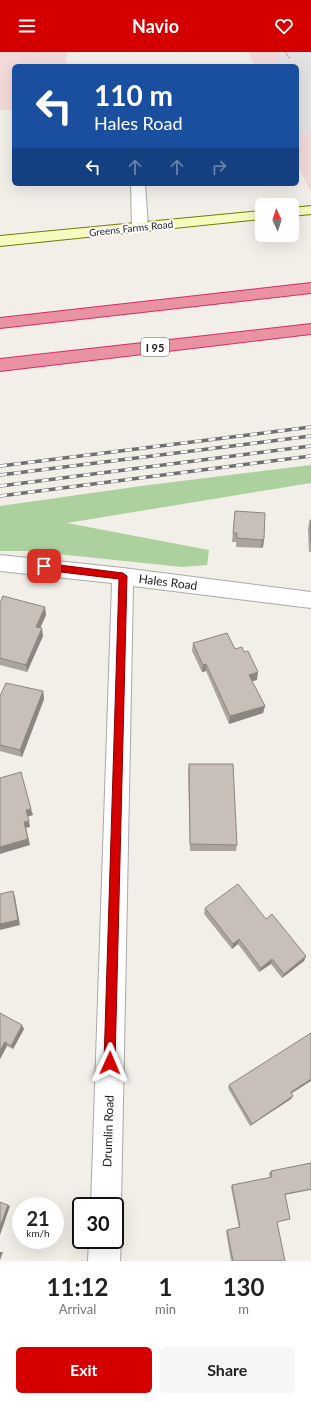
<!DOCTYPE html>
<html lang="en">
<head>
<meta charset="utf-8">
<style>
  :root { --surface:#fff; --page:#f6f6f6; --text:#222; --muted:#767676; --accent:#d40000 }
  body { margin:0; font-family:Lato,sans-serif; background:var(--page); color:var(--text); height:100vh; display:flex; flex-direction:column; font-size:15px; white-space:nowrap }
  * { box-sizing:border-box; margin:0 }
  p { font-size:13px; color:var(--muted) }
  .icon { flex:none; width:22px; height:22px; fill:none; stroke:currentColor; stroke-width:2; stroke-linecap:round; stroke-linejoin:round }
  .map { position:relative; height:1209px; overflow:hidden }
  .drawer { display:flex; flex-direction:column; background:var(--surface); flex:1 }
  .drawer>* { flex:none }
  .top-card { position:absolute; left:12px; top:12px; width:287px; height:122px; border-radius:6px; box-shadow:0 4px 16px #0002; background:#1a4fa0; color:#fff; overflow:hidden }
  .needle { width:26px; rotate:356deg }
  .buttons { position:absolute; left:255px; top:146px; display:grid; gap:8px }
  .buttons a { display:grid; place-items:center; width:44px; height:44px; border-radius:6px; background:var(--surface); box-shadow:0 4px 16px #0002; font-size:20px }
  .speed { position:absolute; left:12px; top:1145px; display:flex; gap:8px; font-size:20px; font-weight:700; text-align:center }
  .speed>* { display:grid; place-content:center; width:52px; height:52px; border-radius:50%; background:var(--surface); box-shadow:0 4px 16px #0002; line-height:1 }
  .speed small { font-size:10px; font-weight:400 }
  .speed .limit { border:2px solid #111; border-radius:6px; background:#fff; color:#111 }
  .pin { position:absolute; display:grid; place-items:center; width:34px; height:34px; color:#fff; margin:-17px; border-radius:8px; box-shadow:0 2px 6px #0006 }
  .me { position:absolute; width:44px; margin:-22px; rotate:1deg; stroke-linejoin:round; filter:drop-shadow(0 0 3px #0008) }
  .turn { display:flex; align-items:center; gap:14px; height:84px; padding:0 16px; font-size:18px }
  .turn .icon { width:52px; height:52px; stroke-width:2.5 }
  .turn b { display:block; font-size:28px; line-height:34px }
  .lanes { display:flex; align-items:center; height:38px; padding:0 16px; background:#0003; justify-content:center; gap:20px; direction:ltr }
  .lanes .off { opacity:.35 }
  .eta { display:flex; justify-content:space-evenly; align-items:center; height:68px; text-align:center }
  .eta b { font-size:24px; font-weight:700; line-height:28px }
  .cta { display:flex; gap:8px; margin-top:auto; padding:8px 16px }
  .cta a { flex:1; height:46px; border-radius:6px; background:var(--accent); color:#fff; font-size:16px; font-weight:700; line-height:46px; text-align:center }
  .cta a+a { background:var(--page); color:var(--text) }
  header { display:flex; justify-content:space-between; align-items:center; height:52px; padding:0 16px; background:var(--accent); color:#fff; font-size:18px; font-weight:700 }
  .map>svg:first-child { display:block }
</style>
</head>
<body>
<header><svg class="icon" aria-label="menu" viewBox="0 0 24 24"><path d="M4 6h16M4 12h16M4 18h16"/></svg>Navio<svg class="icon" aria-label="heart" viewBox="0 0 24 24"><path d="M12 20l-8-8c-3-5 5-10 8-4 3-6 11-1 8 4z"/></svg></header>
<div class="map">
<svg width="311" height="1209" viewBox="0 0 311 1209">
  <rect width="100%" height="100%" fill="#f2efe9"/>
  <g fill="#f2dad9">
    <path d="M0,0H68L65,7L70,14H14V58H0Z"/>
    <path d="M248,0H311V141L297,111V14H255Z"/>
  </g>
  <path fill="#add19e" d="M311,413V431L67,471L209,498L207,513L182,515L28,499H0V454L141,434Z"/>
  <path fill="#e2e2e2" d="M277,0H311V83L297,77V14H277Z"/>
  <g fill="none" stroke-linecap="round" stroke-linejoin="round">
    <g stroke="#a9a9a9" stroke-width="2">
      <g id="minor">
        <path d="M131,132H145L148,175L145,178L140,180L135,178L132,175Z"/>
        <path d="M0,503L123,516L311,540V556L133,534L121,1154L117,1165L115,1166V1154H91L112,531L0,519Z"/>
        <path d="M115,1176L121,1188L120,1209H88L89,1188H115Z"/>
      </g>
    </g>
    <g stroke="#707d05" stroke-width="2">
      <g id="secondary">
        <path d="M311,154V162L292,164V156Z"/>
        <path d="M262,159V167L0,194V184Z"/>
      </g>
    </g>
    <g stroke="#dc2a67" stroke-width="2">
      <g id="motorway">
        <path d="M311,231V241L0,276V266Z"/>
        <path d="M311,272V282L0,319V307Z"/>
      </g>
    </g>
    <path stroke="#fa8072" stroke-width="1.5" stroke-dasharray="1.5 1.5" stroke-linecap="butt" d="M285,0L290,7"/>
    <use href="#minor" fill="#fff" fill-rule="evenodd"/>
    <use href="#secondary" fill="#f7fabf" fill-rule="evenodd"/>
    <use href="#motorway" fill="#e892a2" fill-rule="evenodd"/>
    <g stroke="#707070" stroke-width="3.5">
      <g id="rail">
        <path d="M0,414L311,375"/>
        <path d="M0,423L311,384"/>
        <path d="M0,434L311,394"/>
        <path d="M0,444L311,404"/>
      </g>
    </g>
    <use href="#rail" stroke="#fff" stroke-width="2.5" stroke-dasharray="7" stroke-linecap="butt"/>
  </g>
  <g fill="#aba49e">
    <path d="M235,459L264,487L263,495L261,496L236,495V490H232Z"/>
    <path d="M310,468H311V500H309L308,476Z"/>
    <path d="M0,551L46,563L40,576L43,584L27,620L0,613Z"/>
    <path d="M193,591L235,597L257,628L252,629L265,654L263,661L229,672L206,619L202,620L192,599Z"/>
    <path d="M43,639L44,647L22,705L0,699V644Z"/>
    <path d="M189,712L237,793L236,799H190L188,719Z"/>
    <path d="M205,856L266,867L306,904L304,909L282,926L271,912L259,920L238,892L232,897L204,862Z"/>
    <path d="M0,961L24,977L13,997L7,994L0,1007Z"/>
    <path d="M229,1033L292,1042L291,1047L250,1074L228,1036Z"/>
    <path d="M311,1111V1138L285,1143L290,1167L277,1170L285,1209H231L226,1179L227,1178L239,1176L231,1135L232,1133L270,1126L269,1121L271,1119Z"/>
  </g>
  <g fill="#8b8681">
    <path d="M264,487L263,495L261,496L262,488Z"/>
    <path d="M45,555L46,563L37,583L36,575Z"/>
    <path d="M42,576L43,584L27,620L26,613Z"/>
    <path d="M206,612V619L202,620L203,613Z"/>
    <path d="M258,620L257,628L248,630L249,623Z"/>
    <path d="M43,639L44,647L22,705L20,698Z"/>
    <path d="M265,654L263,661L229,672L230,664Z"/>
    <path d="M31,757L33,763L27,765L26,758Z"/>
    <path d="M29,769L30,775L26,776L30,793L0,802V795L24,770Z"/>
    <path d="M13,839L15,845L20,873L0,878V872Z"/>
    <path d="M239,887L238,892L232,897L233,892Z"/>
    <path d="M306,904L304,909L282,926L284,922Z"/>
    <path d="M272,907L271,912L259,920L261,916Z"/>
    <path d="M22,973L24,977L13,997L11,994Z"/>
    <path d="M5,990L7,994L0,1007V999Z"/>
    <path d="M311,1027V1029L289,1043L291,1040Z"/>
    <path d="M293,1044L291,1047L250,1074L252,1072Z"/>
    <path d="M8,1153L10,1154L0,1183V1175Z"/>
    <path d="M0,1200H3L0,1208Z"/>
  </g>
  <g fill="#c7bfb8" stroke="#8b8681">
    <path d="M235,459L265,461L264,487L262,488L237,486V481H233Z"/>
    <path d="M310,468H311V491Z"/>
    <path d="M3,544L45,555L36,575L42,576L26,613L0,606V551Z"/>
    <path d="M227,581L235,597L242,595L244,600L248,599L258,620L249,623L265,654L230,664L206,612L203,613L193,591Z"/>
    <path d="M6,631L43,639L20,698L0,693V644Z"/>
    <path d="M189,712H233L237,793L190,792Z"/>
    <path d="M21,720L31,757L26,758L29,769L24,770L28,787L0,795V726Z"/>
    <path d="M238,832L266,867L272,862L306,904L284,922L272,907L261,916L239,887L233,892L205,856Z"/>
    <path d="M13,839L18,868L0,872V842Z"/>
    <path d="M0,961L22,973L11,994L5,990L0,999Z"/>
    <path d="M311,981V1027L291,1040L293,1044L252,1072L229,1033Z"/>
    <path d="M311,1111V1137L285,1142L290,1167L277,1170L285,1209H233L227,1178L240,1175L232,1133L272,1125L271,1119Z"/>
    <path d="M0,1150L8,1153L0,1175Z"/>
  </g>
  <path fill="#d40000" stroke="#8a0000" d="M44,511L123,521L127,524L115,1011L114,1015L110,1017L105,1015L104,1011L119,527L44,518L40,514Z"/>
  <g text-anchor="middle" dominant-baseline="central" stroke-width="4" stroke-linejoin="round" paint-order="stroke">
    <g font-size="10" fill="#222" stroke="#fff">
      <text transform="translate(131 176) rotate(-6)">Greens Farms Road</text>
    </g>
    <rect fill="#fff" stroke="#646464" stroke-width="1" x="141" y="286" width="28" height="18" rx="3"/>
    <g font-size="11" font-weight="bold" fill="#222">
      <text x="155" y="295">I 95</text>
    </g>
    <g font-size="12" fill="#222" stroke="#fff">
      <text transform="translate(168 530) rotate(7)">Hales Road</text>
      <text transform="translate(108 1079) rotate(-88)">Drumlin Road</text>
    </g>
  </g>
</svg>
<div class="buttons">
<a><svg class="needle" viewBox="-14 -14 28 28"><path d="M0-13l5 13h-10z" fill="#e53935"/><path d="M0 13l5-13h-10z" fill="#767676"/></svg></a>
</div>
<div class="speed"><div>21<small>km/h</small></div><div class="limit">30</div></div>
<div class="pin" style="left:44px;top:514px;background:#d93025"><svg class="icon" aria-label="arrive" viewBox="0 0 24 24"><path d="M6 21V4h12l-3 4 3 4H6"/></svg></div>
<svg class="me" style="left:110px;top:1011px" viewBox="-20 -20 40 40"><path d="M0-17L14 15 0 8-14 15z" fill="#d40000" stroke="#fff" stroke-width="4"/></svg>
<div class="top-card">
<div class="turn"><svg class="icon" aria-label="left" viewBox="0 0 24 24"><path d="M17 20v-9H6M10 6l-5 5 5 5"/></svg><div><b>110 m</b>Hales Road</div></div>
<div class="lanes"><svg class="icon" aria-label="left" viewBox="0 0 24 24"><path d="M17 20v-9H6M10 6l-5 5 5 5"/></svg><svg class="icon off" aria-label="ahead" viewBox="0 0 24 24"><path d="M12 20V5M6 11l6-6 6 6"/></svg><svg class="icon off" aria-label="ahead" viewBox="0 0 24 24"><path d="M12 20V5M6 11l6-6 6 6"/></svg><svg class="icon off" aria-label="right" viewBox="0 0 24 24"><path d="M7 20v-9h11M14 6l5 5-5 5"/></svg></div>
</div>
</div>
<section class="drawer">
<div class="eta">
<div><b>11:12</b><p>Arrival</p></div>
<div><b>1</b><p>min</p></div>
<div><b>130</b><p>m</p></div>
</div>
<div class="cta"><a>Exit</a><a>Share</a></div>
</section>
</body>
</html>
